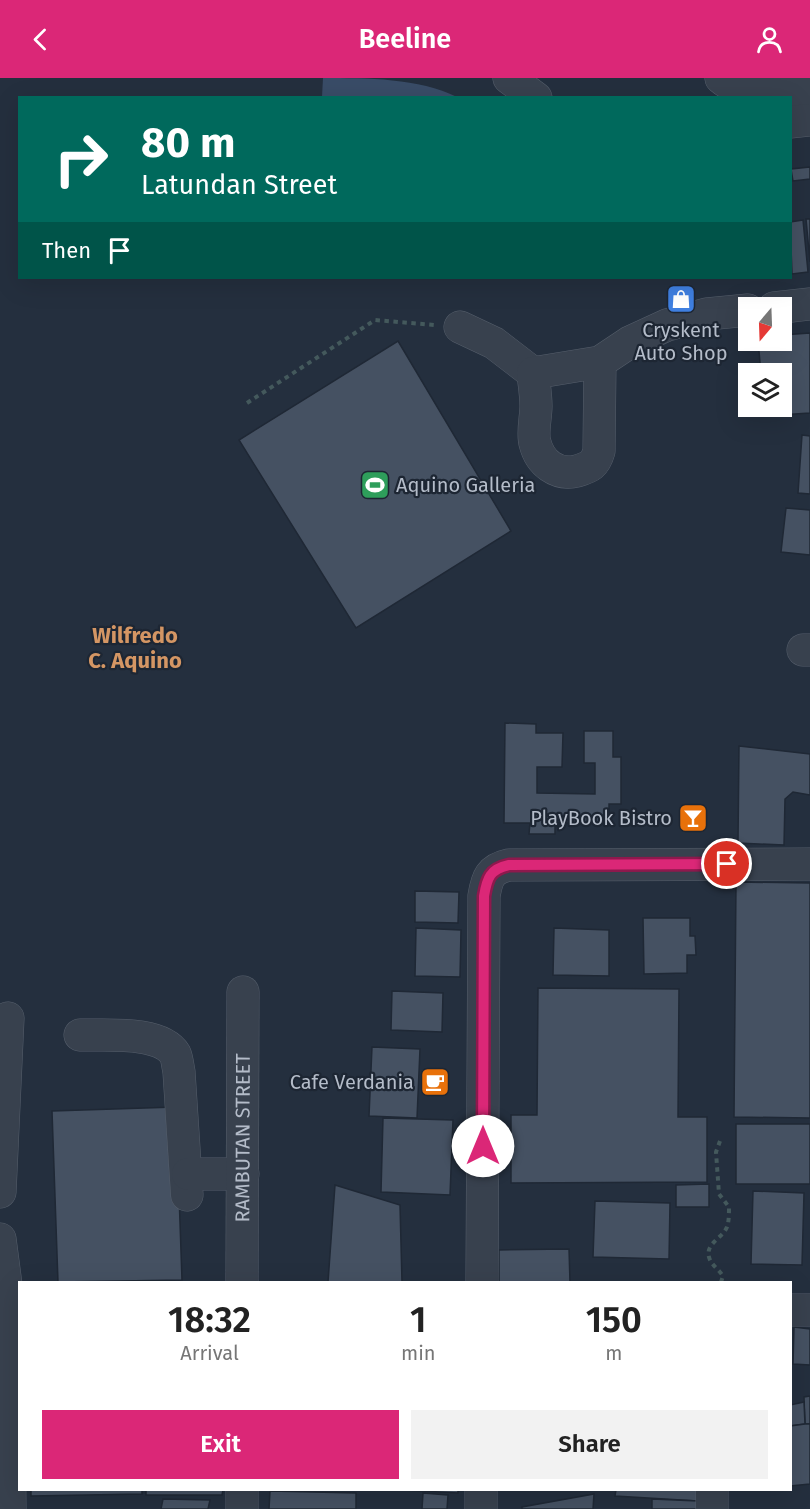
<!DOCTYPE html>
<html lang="en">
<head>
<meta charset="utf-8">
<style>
  :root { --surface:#fff; --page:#f2f2f2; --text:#222; --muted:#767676; --accent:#db2777 }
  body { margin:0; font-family:"Fira Sans",sans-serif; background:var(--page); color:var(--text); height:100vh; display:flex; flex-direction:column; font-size:22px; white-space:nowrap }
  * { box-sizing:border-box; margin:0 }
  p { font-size:20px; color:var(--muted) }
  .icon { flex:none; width:33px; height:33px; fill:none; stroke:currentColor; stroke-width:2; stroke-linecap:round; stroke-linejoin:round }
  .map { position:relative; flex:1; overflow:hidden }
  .panel { position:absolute; left:18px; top:1203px; width:774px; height:210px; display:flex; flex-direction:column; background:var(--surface); border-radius:0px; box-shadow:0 6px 24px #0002 }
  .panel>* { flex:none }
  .guide { position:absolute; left:18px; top:18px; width:774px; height:183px; border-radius:0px; box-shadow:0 6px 24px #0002; background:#00695c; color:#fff; overflow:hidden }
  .needle { width:39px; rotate:199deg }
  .tools { position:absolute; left:738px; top:219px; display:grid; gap:12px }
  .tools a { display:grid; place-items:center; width:54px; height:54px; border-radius:0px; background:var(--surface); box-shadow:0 6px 24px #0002; font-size:30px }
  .pin { position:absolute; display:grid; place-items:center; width:51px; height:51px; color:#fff; margin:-26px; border:3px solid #fff; border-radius:50%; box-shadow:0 2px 6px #0007 }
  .me { position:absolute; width:66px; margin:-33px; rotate:0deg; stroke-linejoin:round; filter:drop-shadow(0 0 4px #0008) }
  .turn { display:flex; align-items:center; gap:21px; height:126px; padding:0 24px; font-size:27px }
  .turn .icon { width:78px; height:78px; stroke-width:2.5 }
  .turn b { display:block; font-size:42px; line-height:51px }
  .then { display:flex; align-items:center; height:57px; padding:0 24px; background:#0003; gap:12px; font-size:22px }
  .eta { display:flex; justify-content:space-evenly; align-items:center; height:102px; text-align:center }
  .eta b { font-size:36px; font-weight:600; line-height:42px }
  .cta { display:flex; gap:12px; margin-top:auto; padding:12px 24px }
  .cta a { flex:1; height:69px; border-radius:0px; background:var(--accent); color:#fff; font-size:24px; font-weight:600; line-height:69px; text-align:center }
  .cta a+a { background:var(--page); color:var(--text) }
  header { display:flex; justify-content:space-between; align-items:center; height:78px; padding:0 24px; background:var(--accent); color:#fff; font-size:27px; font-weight:600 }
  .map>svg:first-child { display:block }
</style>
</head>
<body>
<header><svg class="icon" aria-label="back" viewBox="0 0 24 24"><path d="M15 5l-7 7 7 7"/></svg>Beeline<svg class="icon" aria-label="person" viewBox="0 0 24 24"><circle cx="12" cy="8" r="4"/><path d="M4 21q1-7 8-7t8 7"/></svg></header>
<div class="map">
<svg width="810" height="1431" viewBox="0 0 810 1431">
  <rect width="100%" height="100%" fill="#242f3e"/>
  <path fill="#394c67" d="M323,0C367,0 419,0 457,19H322Z"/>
  <g fill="#455162" stroke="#1f2835" stroke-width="1.5">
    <path d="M810,89V101L793,103L791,91Z"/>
    <path d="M806,141H810V184Z"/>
    <path d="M803,142L808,194L792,196L790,144Z"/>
    <path d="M810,255V335L764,338L763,328H782V296H761L758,262H782V257Z"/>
    <path d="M398,263L511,453L356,550L239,362Z"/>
    <path d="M802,357L810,358V416L798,415Z"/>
    <path d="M786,430L810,432V477L781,474Z"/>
    <path d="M505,645L536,646V655H563L562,689H537V715L595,716V685H584V653H613V679H621V726H609V745H555V756H529L530,745H504Z"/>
    <path d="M739,668L810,676V717L793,714L785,721L784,767L738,765Z"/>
    <path d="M736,804L810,805V1040L734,1039Z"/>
    <path d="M415,813L459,814L458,845L415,844Z"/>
    <path d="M643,840H690V858H695L696,877H687V895L644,896Z"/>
    <path d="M416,850L461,852L460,899L415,898Z"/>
    <path d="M554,850L609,852V898L553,897Z"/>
    <path d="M538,910L679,911L678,1039H707V1104L511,1105V1037H537Z"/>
    <path d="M392,913L443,915L442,954L391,952Z"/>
    <path d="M372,969L420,971L417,1040L369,1038Z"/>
    <path d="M176,1029L182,1202L58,1204L52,1033Z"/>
    <path d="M383,1040L453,1042L450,1117L381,1114Z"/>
    <rect x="736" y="1046" width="74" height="60"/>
    <path d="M709,1106V1129H676V1107Z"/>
    <path d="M335,1107L400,1127L402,1204H328Z"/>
    <path d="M753,1113L804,1115L802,1187L751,1186Z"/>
    <path d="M595,1123L670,1125L669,1181L593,1179Z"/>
    <path d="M569,1171L570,1204H499V1172Z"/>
    <path d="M794,1249L810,1251V1287L793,1286Z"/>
    <path d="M810,1318V1346H805L804,1319Z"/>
    <path d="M804,1324L805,1346L790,1348V1327Z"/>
    <path d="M805,1346H810V1406L790,1408V1348Z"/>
    <path d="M31,1412H142V1416L31,1418Z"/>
    <path d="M146,1412H223L222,1417H146Z"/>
    <path d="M403,1412H458V1415Z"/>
    <path d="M616,1412H698V1423L615,1418Z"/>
    <path d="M270,1413L356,1415V1431H269Z"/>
    <path d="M423,1415L448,1417L447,1431H422Z"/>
    <path d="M594,1416L593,1431H522V1429Z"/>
    <path d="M163,1421L210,1422L208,1431H161Z"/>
    <path d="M652,1421L698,1423V1431H652Z"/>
  </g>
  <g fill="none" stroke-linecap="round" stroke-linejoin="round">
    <g stroke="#565f6c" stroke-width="33">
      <g id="minor">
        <path d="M509,0L536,20"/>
        <path d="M721,0C745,20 781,15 810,14"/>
        <path d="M790,44L810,42"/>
        <path d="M774,230L810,226"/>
        <path d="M460,249L494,265L533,295"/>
        <path d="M600,284L599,373C595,387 590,389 577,393C557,398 540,385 535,365C532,355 536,339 536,328C536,317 534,306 533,295L600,284L630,264L667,247L707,236L748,232"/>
        <path d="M803,572H810"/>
        <path d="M80,957C104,958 160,952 175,976C177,980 178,989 179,994L187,1117"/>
        <path d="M188,1096H243"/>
        <path d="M0,1114L8,940"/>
        <path d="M0,1161L8,1222L10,1431"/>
        <path id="s1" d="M242,1204L243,914"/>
        <path d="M482,1204L484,818C487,800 490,791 509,787L810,786"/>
        <path d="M790,1232H810"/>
        <path d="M242,1412V1431"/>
        <path d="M481,1431V1412"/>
        <path d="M712,1431V1412"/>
      </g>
    </g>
    <g stroke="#44595c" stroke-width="4" stroke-dasharray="4.5 4.5" stroke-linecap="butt">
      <path d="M247,325L375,242L435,247"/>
      <path d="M720,1063L716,1074L719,1116L729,1129C729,1135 729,1144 727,1149C722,1161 703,1166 710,1182C713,1188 719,1192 723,1198L721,1204"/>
    </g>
    <use href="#minor" stroke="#38414e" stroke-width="32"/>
  </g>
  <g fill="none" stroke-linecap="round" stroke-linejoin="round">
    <g stroke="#8e194d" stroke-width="15">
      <path id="route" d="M483,1068L484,818C487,800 490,791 509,787L727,786"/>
    </g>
    <use href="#route" stroke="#db2777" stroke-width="10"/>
  </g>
  <defs>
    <g id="shop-square" transform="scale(1.5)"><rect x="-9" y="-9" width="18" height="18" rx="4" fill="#3f7fe0" stroke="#1d2633"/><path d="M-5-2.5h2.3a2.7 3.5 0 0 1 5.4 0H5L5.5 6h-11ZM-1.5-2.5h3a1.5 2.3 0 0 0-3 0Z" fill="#fff"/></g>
    <g id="stadium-square" transform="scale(1.5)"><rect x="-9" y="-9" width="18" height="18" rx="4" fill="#2e9e5b" stroke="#1d2633"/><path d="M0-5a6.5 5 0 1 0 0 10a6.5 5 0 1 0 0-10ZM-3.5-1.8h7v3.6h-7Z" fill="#fff"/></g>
    <g id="bar-square" transform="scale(1.5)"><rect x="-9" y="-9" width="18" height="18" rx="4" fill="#e8710a" stroke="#1d2633"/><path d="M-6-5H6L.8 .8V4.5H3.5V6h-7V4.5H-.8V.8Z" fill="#fff"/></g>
    <g id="cafe-square" transform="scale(1.5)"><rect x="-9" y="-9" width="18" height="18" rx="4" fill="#e8710a" stroke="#1d2633"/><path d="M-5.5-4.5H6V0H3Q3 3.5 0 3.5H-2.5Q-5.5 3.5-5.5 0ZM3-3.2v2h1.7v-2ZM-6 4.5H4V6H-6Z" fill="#fff"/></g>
  </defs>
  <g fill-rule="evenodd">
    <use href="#shop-square" x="681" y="221"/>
    <use href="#stadium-square" x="375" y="407"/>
    <use href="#bar-square" x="693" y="740"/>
    <use href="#cafe-square" x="435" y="1004"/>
  </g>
  <g text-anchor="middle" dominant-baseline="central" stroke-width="4.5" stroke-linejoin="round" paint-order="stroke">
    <g font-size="20" fill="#b4bcc9" stroke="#1d2633" text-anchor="end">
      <text x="681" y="252" text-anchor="middle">Cryskent<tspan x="681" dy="23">Auto Shop</tspan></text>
      <text x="396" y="407" text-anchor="start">Aquino Galleria</text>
      <text x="672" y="740">PlayBook Bistro</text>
      <text x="414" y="1004">Cafe Verdania</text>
    </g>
    <g font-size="20" fill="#b4bcc9" stroke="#1d2633">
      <text stroke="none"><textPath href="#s1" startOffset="144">RAMBUTAN STREET</textPath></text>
    </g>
    <g font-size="22" font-weight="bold" fill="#d49664" stroke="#1d2633">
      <text x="135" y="557">Wilfredo<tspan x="135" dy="25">C. Aquino</tspan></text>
    </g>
  </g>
</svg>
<div class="tools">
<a><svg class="needle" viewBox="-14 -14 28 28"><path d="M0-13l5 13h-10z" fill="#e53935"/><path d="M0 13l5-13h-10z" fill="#767676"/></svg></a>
<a><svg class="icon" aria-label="layers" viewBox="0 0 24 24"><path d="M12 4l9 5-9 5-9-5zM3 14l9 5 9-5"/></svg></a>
</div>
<div class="pin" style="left:727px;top:786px;background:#d93025"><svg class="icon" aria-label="arrive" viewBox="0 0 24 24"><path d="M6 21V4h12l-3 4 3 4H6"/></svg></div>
<svg class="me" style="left:483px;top:1068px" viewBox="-20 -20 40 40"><circle r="19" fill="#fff"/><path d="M0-13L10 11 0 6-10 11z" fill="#db2777"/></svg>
<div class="guide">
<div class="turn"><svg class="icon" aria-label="right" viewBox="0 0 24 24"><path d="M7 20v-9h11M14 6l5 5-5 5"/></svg><div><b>80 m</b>Latundan Street</div></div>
<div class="then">Then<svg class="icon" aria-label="arrive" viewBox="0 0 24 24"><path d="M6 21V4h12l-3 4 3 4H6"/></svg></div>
</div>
<section class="panel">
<div class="eta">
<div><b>18:32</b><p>Arrival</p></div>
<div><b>1</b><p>min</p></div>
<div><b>150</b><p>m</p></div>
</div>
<div class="cta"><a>Exit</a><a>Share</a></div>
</section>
</div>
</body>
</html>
